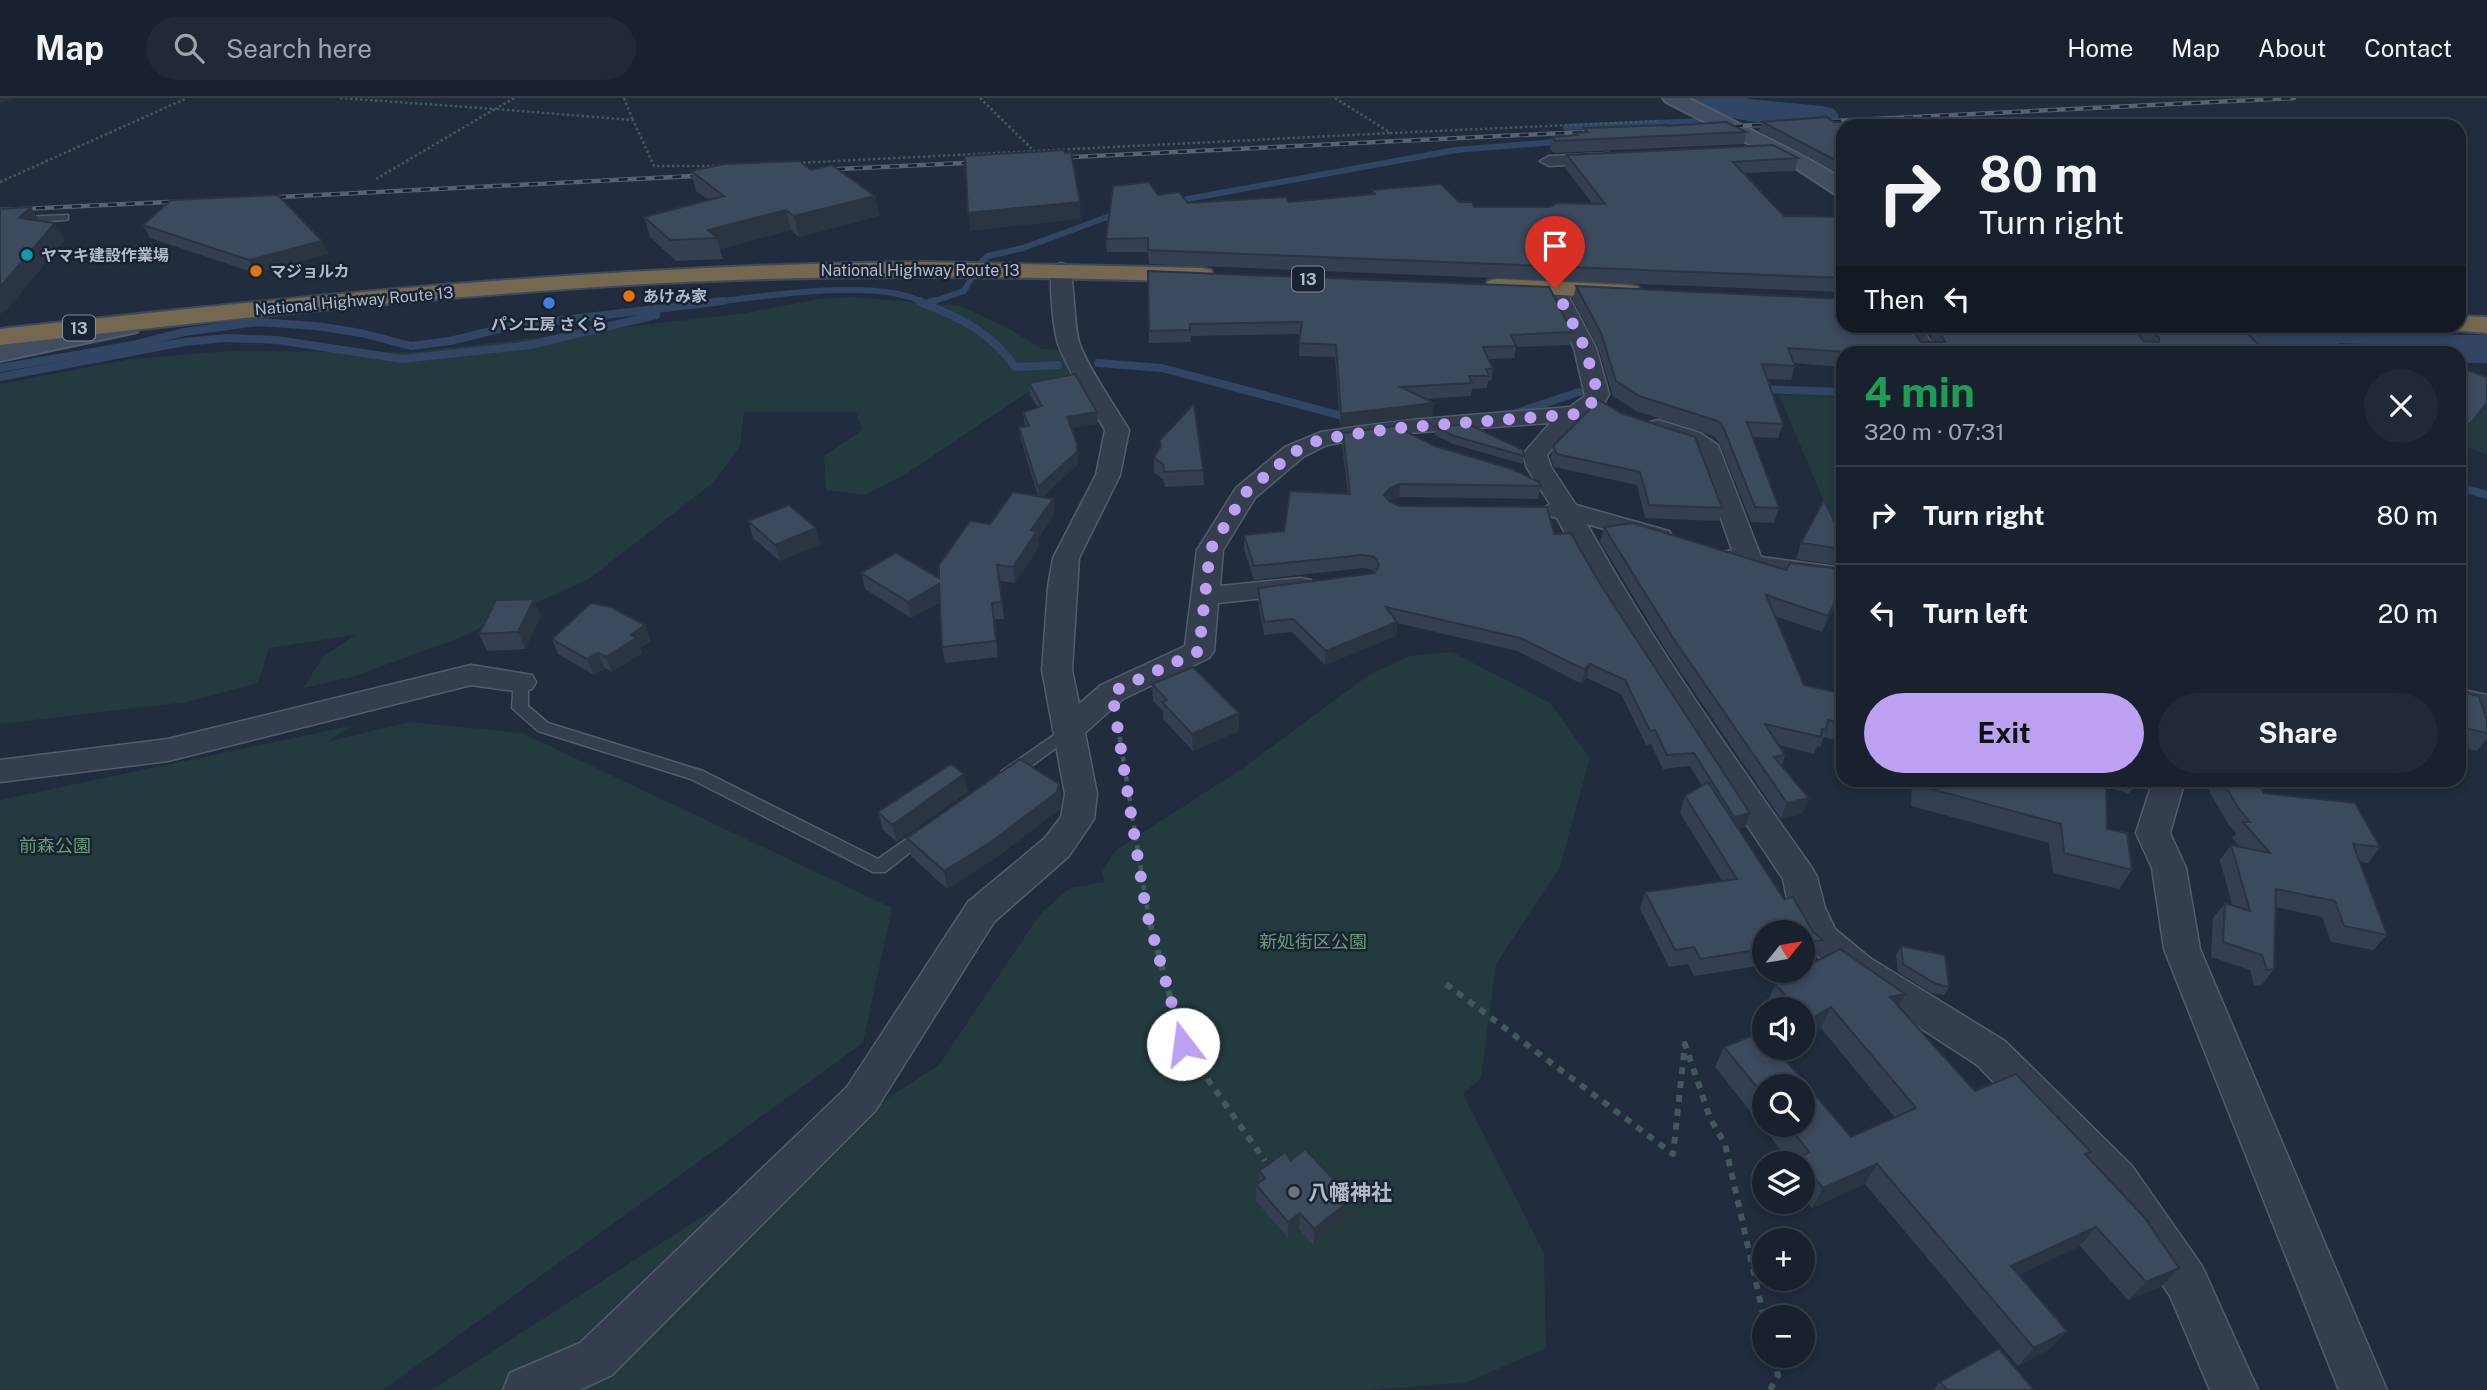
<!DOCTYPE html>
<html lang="en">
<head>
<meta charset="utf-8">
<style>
  :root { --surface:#19212e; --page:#222936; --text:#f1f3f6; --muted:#9fa3aa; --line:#373e4a; --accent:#bca0f2 }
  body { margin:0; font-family:"Public Sans","Noto Sans JP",sans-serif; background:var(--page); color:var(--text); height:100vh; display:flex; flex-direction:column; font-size:26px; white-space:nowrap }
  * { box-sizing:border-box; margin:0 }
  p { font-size:23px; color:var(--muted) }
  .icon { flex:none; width:38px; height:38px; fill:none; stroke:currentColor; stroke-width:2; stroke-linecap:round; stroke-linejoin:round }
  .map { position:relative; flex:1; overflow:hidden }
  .drawer { position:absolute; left:1836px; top:248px; width:630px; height:441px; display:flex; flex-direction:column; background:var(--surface); border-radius:21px; box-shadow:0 4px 10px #0003,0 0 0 2px var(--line) }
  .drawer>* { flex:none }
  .guide { position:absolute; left:1836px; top:21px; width:630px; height:214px; border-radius:21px; box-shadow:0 4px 10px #0003,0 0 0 2px var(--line); background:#19212e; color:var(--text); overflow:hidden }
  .needle { width:46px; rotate:60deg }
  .controls { position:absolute; left:1752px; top:822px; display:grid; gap:14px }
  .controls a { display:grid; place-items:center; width:63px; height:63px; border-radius:50%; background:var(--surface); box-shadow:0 4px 10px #0003,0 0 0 2px var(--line); font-size:35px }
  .pin { position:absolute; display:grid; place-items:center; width:60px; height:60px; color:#fff; margin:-72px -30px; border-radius:50% 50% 50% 0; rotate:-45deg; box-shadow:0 0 7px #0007 }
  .pin .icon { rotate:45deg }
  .me { position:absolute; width:77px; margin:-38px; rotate:345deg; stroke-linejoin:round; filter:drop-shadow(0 0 5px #0008) }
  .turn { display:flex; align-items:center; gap:24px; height:147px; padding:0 28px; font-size:32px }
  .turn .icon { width:91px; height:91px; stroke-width:2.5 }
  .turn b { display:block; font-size:49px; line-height:60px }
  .then { display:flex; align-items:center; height:66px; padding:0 28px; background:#0003; gap:14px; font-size:26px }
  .round { display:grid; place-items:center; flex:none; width:74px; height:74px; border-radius:37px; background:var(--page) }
  .overview { display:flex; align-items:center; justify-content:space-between; height:119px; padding:0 28px }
  h1 { font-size:42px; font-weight:700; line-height:52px; color:#1e9e55 }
  .action { display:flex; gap:14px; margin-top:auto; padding:14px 28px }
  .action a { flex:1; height:80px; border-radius:42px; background:var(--accent); color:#111; font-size:28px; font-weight:700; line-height:80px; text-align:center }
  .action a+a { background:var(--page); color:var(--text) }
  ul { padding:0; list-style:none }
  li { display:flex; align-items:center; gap:21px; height:98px; padding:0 28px; border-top:2px solid var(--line) }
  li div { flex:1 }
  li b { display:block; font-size:26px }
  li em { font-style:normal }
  header { display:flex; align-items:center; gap:42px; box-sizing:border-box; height:98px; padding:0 35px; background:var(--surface); border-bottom:2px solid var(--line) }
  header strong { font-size:33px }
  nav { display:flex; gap:38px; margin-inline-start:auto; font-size:24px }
  .search { width:490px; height:63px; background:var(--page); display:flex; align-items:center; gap:18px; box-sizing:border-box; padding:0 24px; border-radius:38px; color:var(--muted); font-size:26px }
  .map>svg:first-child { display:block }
</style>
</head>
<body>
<header>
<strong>Map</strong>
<div class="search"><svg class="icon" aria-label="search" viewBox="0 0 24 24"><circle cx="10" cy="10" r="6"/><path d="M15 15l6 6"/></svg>Search here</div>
<nav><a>Home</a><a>Map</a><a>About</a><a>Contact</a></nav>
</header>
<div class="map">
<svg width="2487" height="1292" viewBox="0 0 2487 1292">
  <rect width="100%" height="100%" fill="#212c3e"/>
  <g fill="#233b3f">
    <path d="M850,199L960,208L1008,230L1042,251L1063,252L1081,272L1071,284L1028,294L906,376L865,397L826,392L824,358L862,332L856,314H744L740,348L714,384L589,481L459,540L352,579L303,590L323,559L355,537L269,550L258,585L187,604L0,626V286L131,261L229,253L415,254L746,215L820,201Z"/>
    <path d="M2459,293L2487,295V356L2459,347Z"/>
    <path d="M1779,297L1843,299V443L1839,439Z"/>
    <path d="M1452,554L1550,605L1590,660L1560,769L1496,866L1481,980L1463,996L1544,1156L1546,1250L1468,1284L1371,1292H432L939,967L1040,816L1070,790L1105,784L1102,773L1116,752L1243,670L1369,577L1409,558Z"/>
    <path d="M409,624L522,635L892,810L863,945L383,1292H0V702L355,627L326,644Z"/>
  </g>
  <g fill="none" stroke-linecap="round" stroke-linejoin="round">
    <g stroke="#314565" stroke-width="6">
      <path d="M1733,11L1745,0"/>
      <path d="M1566,29L1702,23"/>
      <path d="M1171,104L1456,52L1566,43"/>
      <path d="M980,165L988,158L1023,150L1121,114"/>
      <path d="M708,205C757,199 882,179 923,205"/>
      <path d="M929,205L964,193L971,181"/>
    </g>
    <g stroke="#314565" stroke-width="8">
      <path d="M920,203L925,206L934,203"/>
      <path d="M925,206C961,220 993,236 1015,269L1058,267"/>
      <path d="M1098,265L1162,270L1350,320"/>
      <path d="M0,270L133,247L184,234L257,224L316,228L361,235L411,248L450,243L512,228L723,203"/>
      <path d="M0,279L184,244L226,240L277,242L402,261L530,247L656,217"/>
      <path d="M1757,291L1843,294"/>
      <path d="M1513,316L1579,294"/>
      <path d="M1373,323L1410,322"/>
      <path d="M2459,389L2487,397"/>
    </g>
    <g fill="#314565" fill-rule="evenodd">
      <path d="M1692,0H1740L1822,8L1834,11L1839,18L1834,25C1805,32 1710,25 1692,0Z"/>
      <path d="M2232,228H2280L2313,235L2487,237V265H2459V256H2282L2249,248Z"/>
    </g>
    <g stroke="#535c6c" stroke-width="3">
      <g id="lane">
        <path d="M68,117V121L65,122L0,126V120Z"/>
        <path d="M521,579L528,584V608L548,625L703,673L878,761L918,733H930L932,737L885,774H873L691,681L538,633L512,610L514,584Z"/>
        <path d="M1070,626L1078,631L1076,635L1014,681H1002L1000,677L1002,673Z"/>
      </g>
    </g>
    <g stroke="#535c6c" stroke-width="3">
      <g id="street">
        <path d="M1609,55L1618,60L1615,64L1549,68L1540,63L1549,58Z"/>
        <path d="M1061,165L1068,167C1075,178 1073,229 1080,247C1091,275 1114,306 1129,332L1120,377L1079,460L1072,572L1079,606L1101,587L1185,548L1197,452L1236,390L1285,349L1321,334L1397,323L1570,309L1585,298L1574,250L1545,190L1548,186H1562L1596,250L1609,296L1603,307L1570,331L1547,357L1551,369L1576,407L1669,433L1673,439L1669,445L1660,447L1587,426C1653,546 1733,658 1812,770L1817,779L1825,810L1835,831L1870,860L2005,943L2132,1068L2202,1168L2258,1292H2210L2170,1198L2102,1096L1977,967L1844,880L1808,850L1789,810L1783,781L1688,639L1596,493L1557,420L1546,417L1542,412L1550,406L1527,370L1523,356L1550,325L1393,336L1327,347L1303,359L1255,400L1223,452L1220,488L1301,480L1311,482L1315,488L1311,494L1301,496L1218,505L1214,553L1209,560L1123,601L1085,635L1097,696L1094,721L1069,758L994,824L875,1013L612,1277L580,1292H503L510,1275L580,1245L847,989L968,804L1045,740L1061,719L1065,696L1042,572L1048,489L1053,460L1096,377L1105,332C1091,307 1068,273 1058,246C1054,233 1047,178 1054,167Z"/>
        <path d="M1900,228H1921L1938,256H1916Z"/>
        <path d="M1658,322L1700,335L1718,347L1761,459L1843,470V486C1819,483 1733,477 1721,460L1724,454L1732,452L1698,355C1684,344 1654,340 1646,329L1650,324Z"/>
        <path d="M471,567L532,577L536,584L532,591L521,594L471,587L168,663L0,684V662L168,641Z"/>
        <path d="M2459,591L2487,597V617L2459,611Z"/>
        <path d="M2153,682H2185L2170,735L2186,770L2200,851L2387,1292H2339L2164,851L2152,770L2136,735Z"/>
      </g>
    </g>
    <g stroke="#535c6c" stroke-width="4">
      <g id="secondary">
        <path d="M1663,0H1688L1805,59L1843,81V98L1835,96L1791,67L1666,4Z"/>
        <path d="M128,220L137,222L141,228L137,234L0,263V247Z"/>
      </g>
    </g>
    <g stroke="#404959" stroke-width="4">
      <g id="highway">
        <path d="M926,164L1202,170L1211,172L1214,177L1211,182L1202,184C1022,178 843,176 663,185C441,197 221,222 0,247V231C308,197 616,166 926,164Z"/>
        <path d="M1497,181L1629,187L1638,189L1641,194L1638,199L1629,201L1488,193L1485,188L1488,183Z"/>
        <path d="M2459,218L2487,219V235L2450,232L2447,228H2459Z"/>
      </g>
    </g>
    <g stroke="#41585c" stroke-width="2.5" stroke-dasharray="2.5 2.5" stroke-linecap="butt">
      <path d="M340,0L495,11L515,0"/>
      <path d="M624,0L633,22"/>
      <path d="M980,0L1032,51"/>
      <path d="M1335,0L1391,35L1660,23"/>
      <path d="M798,65L1391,35"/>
      <path d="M376,81L495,11L633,22L654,68H719"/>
      <path d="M0,84L187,0"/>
    </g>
    <path stroke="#41585c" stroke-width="4.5" stroke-dasharray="5 5" stroke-linecap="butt" d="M1118,629L1150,827"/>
    <g stroke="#41585c" stroke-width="6" stroke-dasharray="7 7" stroke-linecap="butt">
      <path d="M1150,825L1183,946L1265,1063"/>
      <path d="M1446,886L1673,1056L1685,946L1710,1020L1725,1046L1764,1220"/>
      <path d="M1770,1292L1778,1278L1773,1258"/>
    </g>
    <use href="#lane" fill="#353e4e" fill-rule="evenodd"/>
    <use href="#street" fill="#353e4e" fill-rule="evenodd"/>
    <use href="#secondary" fill="#434d61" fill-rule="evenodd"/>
    <use href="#highway" fill="#756851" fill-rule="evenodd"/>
    <g stroke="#576275" stroke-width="4.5">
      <g id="rail">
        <path d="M1814,24L2294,0"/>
        <path d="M1716,29L1779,26"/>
        <path d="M1052,60L1605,33"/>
        <path d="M818,72L986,64"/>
        <path d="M259,100L713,77"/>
        <path d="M0,112L189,103"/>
      </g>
    </g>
    <use href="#rail" stroke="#1a2333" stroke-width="2.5" stroke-dasharray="9" stroke-linecap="butt"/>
  </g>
  <g fill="#344051" fill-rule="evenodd">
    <path d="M1762,24H1834L1843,28V76L1836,74L1759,33Z"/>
    <path d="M1668,28L1746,34L1744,46L1554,55L1550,51L1552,39L1574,38V35L1584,34V30Z"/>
    <path d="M1567,57L1798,60L1795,73L1744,75L1784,118L1843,119V194L1149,166L1148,154H1107L1106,141L1158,97L1188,105L1289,104L1372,97V92L1459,104L1474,109H1549L1553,107V105H1592L1565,70Z"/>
    <path d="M811,72L875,98L879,118L799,139L791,132L720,151L723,161L676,163L650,139L644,119L709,102L696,93L691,73Z"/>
    <path d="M143,127L328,156L255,175L150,140Z"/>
    <path d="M1148,173L1572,234L1569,247L1516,249L1514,260L1488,261L1493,271L1491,283H1488L1487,290L1472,291L1471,298L1425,301L1434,305L1432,318L1340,329L1335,259L1299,258L1300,236L1191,238V244L1149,245Z"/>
    <path d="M1576,188L1843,228L1921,244H1933L1931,239L1935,228H2130L2136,234L2139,228H2225L2268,256H1843V269L1794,265L1795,268L1791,282L1767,281L1783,326L1778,340L1753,339L1779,410L1774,425L1751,424L1720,346L1714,338L1636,313L1613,298L1598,249L1573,202Z"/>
    <path d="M2340,246L2397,256H2334Z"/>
    <path d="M2459,281L2487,309L2459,343Z"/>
    <path d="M1029,285L1097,314L1098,326L1071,330L1078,358V366L1042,399L1053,401L1054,416L1038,441L1039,449L1015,485L1000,483L1004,521H995L998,559L945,565L942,549L940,504L911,520L865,491L861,475L939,480L990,426L1038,398L1021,342L1019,329H1025L1023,314L1038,310L1030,297Z"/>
    <path d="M1599,302L1722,410L1719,423L1645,420L1637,387L1554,369L1551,361L1553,348Z"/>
    <path d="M1436,329L1524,358L1523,366L1453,346L1435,337Z"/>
    <path d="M1343,335L1435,348L1541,388L1538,401L1399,399L1389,403L1390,404L1400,408L1554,436L1597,481L1750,715L1745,729L1738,731L1784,801L1813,834L1823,842L1815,859L1802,861V835H1764V867L1694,878L1688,866L1669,869L1640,811L1645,794L1722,783L1680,715L1685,698L1702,688L1690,668L1663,671L1651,646L1646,647L1621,596L1587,580L1582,585L1578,584L1517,553L1397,525L1396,538L1325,567L1292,534L1264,537L1258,503V490L1375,475L1373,472L1363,470L1254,482L1244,451V437L1284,433L1348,396L1342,348Z"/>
    <path d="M1154,360L1203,372L1204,387L1165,389L1163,381L1154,375Z"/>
    <path d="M748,423L816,430L820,446L780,463L753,440Z"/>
    <path d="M1836,427L1843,433V468L1796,461L1801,445Z"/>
    <path d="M1604,429L1786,472L1843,471V492L1822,534L1775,518L1804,587L1843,596V634L1839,643L1824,639L1820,649L1817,648L1814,656L1779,647L1785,657L1782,668L1802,716L1781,721L1669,557L1600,444Z"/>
    <path d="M541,518L525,551L487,553L479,536Z"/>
    <path d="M645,527L651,543L640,550L642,555L612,574L605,570L594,577L558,556L552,541Z"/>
    <path d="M1152,586L1239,615V633L1193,653L1163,621V613L1153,603Z"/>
    <path d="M2459,593L2487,622V641L2477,653L2459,649Z"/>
    <path d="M1912,682H2137L2129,696L2106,688L2107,731L2132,772L2119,791L2053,775L2049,745L1911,708Z"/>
    <path d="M2203,682H2257L2264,695L2380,749L2368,765L2359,764L2387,837L2373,852L2331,844L2322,819L2275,809L2274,871L2262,887L2254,888L2250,872L2211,859L2213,820L2225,805L2232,807L2220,762L2231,747L2240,749L2232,740L2236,735L2228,726Z"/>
    <path d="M1059,686L1061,703L1060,711L994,761L947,791L911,758L907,740Z"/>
    <path d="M968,693L897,744L883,732L878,714Z"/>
    <path d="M1901,848L1949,889L1944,897L1931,895L1898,874L1896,857Z"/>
    <path d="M1775,887L1905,896L1898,909L1975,993L2087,1058L2161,1189L2128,1202L2080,1148L2018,1177L2067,1233L2050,1251L2018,1268L1865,1086L1812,1110L1802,1099V1066H1792L1715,969L1724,949L1851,1039L1895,1020L1821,930L1802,941V912H1764V935L1757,928ZM1764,989L1802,1027H1764Z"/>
    <path d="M1291,1062L1337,1098L1343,1122L1313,1147L1299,1131L1288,1140L1256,1103V1087L1259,1085V1073Z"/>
    <path d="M1940,1284L2034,1292H1933Z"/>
  </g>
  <g fill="#2a3442">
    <path d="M0,0H17L0,5Z"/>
    <path d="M875,98L879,118L799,139L794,118Z"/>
    <path d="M1080,104L1081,121L970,133L968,115Z"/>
    <path d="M31,109L41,126L19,120Z"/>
    <path d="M786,112L791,132L720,151L717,140L708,132Z"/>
    <path d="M55,125L65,142L6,213L2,214L0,216V189Z"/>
    <path d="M322,143L328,156L255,175L249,162Z"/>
    <path d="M1434,305L1432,318L1340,329L1341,316Z"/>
    <path d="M2487,305V309L2459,343L2470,326Z"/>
    <path d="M1097,314L1098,326L1068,331L1067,319Z"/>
    <path d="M1077,345L1078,366L1040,402L1038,389Z"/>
    <path d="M1400,386L1399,399L1389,403L1384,397L1390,390Z"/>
    <path d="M1053,401L1054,416L1038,441L1039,449L1015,485L1013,469L1031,432Z"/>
    <path d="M816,430L820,446L780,463L775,447Z"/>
    <path d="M939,486L942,502L911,520L908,504Z"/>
    <path d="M1843,488V492L1822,534L1828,518Z"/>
    <path d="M534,501L541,518L525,551L518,534Z"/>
    <path d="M992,505L995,521L998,559L996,543Z"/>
    <path d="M1397,524L1396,538L1325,567L1326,553Z"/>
    <path d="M645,527L651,543L640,550L642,555L612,574L606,559L631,537Z"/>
    <path d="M598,555L605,570L594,577L587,561Z"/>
    <path d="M1590,566L1587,580L1582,585L1585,571Z"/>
    <path d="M1239,615V633L1193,653L1192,636Z"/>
    <path d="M964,676L968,693L897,744L892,727Z"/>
    <path d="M1059,686L1061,703L1060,711L994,761L947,791L944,773Z"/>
    <path d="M1809,700L1802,716L1781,721L1787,705Z"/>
    <path d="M1750,715L1745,729L1729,733L1734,719Z"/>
    <path d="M1905,896L1894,917L1890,899Z"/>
    <path d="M1831,909L1821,930L1802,941V926Z"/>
    <path d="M1877,1066L1865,1086L1812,1110L1823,1090Z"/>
    <path d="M1338,1086L1337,1102L1331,1091Z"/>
    <path d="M1345,1106L1343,1122L1313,1147L1314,1131Z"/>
    <path d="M1300,1115L1299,1131L1288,1140V1124Z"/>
    <path d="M2096,1129L2080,1148L1996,1187L2011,1168Z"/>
    <path d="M2179,1170L2161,1189L2128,1202L2146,1184Z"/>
    <path d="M2067,1233L2050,1251L2018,1268L2034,1250Z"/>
  </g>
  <g fill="#3c4a5e" stroke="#2a3442" stroke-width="2">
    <path d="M1827,19L1834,24H1841L1847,28H1843V66L1762,24Z"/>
    <path d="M1726,24L1746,34L1556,43L1552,39L1577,37L1574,35L1588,34L1584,30L1668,27L1666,28Z"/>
    <path d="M1773,47L1798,60L1733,64L1784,118L1843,119V150H1841L1843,152V180L1148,152V140L1106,141L1113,88L1149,84L1158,97L1179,94L1188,105L1286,99L1289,104L1375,96L1372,92L1441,86L1459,104H1472L1474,109H1549L1554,107L1553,105L1605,106L1567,57Z"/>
    <path d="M1064,52L1065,55L1071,54L1080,104L968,115L965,58Z"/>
    <path d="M799,63L811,72L832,67L875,98L794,118L786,112L708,132L717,140L670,142L644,119L724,98L691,73L724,66Z"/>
    <path d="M278,97L322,143L249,162L143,127L171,102Z"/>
    <path d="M31,109L19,120L55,125L0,189V111Z"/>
    <path d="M1148,173L1549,189L1572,234L1511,237L1516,248L1483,249L1493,271H1486L1489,278H1469L1472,285L1401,289L1434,305L1341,316L1336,247L1299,245L1302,224L1190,226V232L1149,233Z"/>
    <path d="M1576,188L1843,201V228H1910L1921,244H1945L1937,228H2130L2144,243L2159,244V240L2148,228H2225L2228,230H2242L2268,256H1848L1847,254L1788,250L1795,268L1762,266L1783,326L1747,324L1779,410L1755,409L1724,331L1718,323L1639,298L1616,283L1601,235Z"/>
    <path d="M2340,246L2387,248L2397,256H2349Z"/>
    <path d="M2466,272L2487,279V305L2470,326L2459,322V281Z"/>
    <path d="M1075,276L1097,314L1067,319L1077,345V354L1038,389L1019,329L1029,328L1023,314L1042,308L1029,285Z"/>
    <path d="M1599,302L1621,315L1695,339L1722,410L1649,407L1640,374L1557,356L1553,348Z"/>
    <path d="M1194,306L1203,372L1164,374L1163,366L1154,360L1161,348L1160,342Z"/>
    <path d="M1468,326L1523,352L1524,358L1454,338L1436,329Z"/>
    <path d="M1395,328L1435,348L1512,371L1539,384L1541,388L1400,386L1390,390L1384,397L1390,404L1400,408L1547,409L1554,436L1571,435L1597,481L1750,715L1734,719L1694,655L1667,657L1655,632L1650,633L1625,582L1590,566L1585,571L1581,570L1520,540L1386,509L1397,524L1326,553L1293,521L1264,524L1258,490L1375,475L1379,466L1374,459L1363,457L1254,468L1244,437L1284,433L1290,393L1350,396L1343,335Z"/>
    <path d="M1013,394L1053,401L1031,432L1037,433L1013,469L997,467L1002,504L992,505L996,543L942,549L939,486L908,504L861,475L896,455L939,480V467L970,423L990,426Z"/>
    <path d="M1824,402L1836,427H1840L1843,433V451L1801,445Z"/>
    <path d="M789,407L816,430L775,447L748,423Z"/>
    <path d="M1633,425L1786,472L1790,465L1843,471V488L1828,518L1766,497L1804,587L1843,596V626L1828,622L1826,632L1822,631L1821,639L1765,626L1785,657L1774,659L1809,700L1787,705L1673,540L1604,429Z"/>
    <path d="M534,501L518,534L479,536L496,502Z"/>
    <path d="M591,505L611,509L645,527L631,537L636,540L606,559L598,555L587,561L552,541Z"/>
    <path d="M1193,569L1239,615L1192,636L1162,604L1167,602L1152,586Z"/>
    <path d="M2459,593L2479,598L2487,622V635L2459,629Z"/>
    <path d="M1020,661L1059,686L1057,694L991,744L944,773L907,740Z"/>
    <path d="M951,666L964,676L892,727L878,714Z"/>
    <path d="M1921,682H2106L2107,731L2127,735L2132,772L2064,755L2061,726L1920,688Z"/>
    <path d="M2222,682H2257L2264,695L2355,705L2380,749L2353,746L2387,837L2344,828L2335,803L2276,791L2274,871L2267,872L2262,857L2223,844L2225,805L2250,813L2231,747L2270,755L2243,724H2250L2239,711Z"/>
    <path d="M1708,684L1784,801L1793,799L1813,834L1823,842L1802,845V835H1764V851L1700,861L1694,849L1675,852L1645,794L1737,781L1685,698Z"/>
    <path d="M1901,848L1945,857L1949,889L1936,886L1903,866Z"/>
    <path d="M1840,851L1905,896L1890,899L1975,993L2016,976L2091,1054L2085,1056L2145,1120L2179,1170L2146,1184L2096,1129L2011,1168L2067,1233L2034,1250L1877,1066L1823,1090L1798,1060L1809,1054L1788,1027H1802V989H1764V998L1724,949L1761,934L1764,937V950H1775L1851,1039L1916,1010L1831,909L1802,926V912H1770L1765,907L1785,896L1775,887L1799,873H1802V871Z"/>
    <path d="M1305,1051L1338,1086L1331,1091L1345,1106L1314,1131L1300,1115L1288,1124L1256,1087L1265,1080L1259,1073L1285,1054L1291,1062Z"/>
    <path d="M1999,1251L2034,1292H1947L1940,1284Z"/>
  </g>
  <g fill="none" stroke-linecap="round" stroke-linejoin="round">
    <path stroke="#bca0f2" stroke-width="12" stroke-dasharray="0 21.6" d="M1183,946L1146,812L1112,594L1199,553L1210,452L1245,395L1294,354L1321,341L1397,330L1576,316L1595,302L1598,296L1585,250L1555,190"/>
  </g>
  <circle fill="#0f9aa8" stroke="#1a2333" stroke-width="2.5" cx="27" cy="157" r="7"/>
  <g fill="#e8710a" stroke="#1a2333" stroke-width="2.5">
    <circle cx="256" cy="173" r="7"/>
    <circle cx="629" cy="198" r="7"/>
  </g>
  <circle fill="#3f7fe0" stroke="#1a2333" stroke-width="2.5" cx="549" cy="205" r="7"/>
  <circle fill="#6b7280" stroke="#1a2333" stroke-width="2.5" cx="1294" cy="1094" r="7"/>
  <g text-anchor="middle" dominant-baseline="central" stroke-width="5" stroke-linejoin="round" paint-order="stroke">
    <g font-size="16" font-weight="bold" fill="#b1b9ca" stroke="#1a2333" text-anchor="start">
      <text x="41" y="157">ヤマキ建設作業場</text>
      <text x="270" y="173">マジョルカ</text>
      <text x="643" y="198">あけみ家</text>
      <text x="549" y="226" text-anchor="middle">パン工房 さくら</text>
    </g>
    <g font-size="16" fill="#b1b9ca" stroke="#1a2333">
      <text x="920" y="172">National Highway Route 13</text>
      <text transform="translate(354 203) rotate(-5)">National Highway Route 13</text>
    </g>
    <g fill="#1a2333" stroke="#848c9d" stroke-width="2">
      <rect x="1292" y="168.5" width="32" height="25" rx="5"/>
      <rect x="63" y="217.5" width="32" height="25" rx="5"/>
    </g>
    <g font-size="16" font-weight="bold" fill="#b1b9ca">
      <text x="1308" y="181">13</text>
      <text x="79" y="230">13</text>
    </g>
    <g font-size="18" fill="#659d75" stroke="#1a2333">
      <text x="55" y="747">前森公園</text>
      <text x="1313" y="843">新処街区公園</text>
    </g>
    <g font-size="21" font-weight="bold" fill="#b1b9ca" stroke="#1a2333" text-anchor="start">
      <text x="1308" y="1094">八幡神社</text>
    </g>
  </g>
</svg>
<div class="controls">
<a><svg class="needle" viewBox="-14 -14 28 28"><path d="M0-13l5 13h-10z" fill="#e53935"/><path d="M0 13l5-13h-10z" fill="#9fa3aa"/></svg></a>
<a><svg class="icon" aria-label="sound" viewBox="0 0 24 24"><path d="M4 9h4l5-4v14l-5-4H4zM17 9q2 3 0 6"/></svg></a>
<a><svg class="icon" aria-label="search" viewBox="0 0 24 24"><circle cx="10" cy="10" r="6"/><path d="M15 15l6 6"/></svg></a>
<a><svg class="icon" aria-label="layers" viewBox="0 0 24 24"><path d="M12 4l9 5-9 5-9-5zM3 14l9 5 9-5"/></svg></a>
<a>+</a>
<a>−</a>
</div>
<div class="pin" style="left:1555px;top:190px;background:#d93025"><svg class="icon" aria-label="arrive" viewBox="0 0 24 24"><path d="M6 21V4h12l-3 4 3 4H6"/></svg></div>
<svg class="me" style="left:1183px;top:946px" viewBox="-20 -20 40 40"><circle r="19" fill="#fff"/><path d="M0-13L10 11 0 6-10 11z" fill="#bca0f2"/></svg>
<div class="guide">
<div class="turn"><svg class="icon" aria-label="right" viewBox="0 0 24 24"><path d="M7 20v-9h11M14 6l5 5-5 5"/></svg><div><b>80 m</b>Turn right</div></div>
<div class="then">Then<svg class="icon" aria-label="left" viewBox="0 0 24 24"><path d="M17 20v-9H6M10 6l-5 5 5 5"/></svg></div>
</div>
<section class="drawer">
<div class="overview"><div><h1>4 min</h1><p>320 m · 07:31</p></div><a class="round"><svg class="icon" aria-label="close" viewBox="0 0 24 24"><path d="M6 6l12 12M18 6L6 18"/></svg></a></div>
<ul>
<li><svg class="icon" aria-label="right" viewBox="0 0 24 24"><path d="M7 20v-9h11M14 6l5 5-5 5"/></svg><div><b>Turn right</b></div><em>80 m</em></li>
<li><svg class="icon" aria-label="left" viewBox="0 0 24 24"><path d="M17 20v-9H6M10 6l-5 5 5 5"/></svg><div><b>Turn left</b></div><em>20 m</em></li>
</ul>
<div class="action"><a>Exit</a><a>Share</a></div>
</section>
</div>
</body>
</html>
